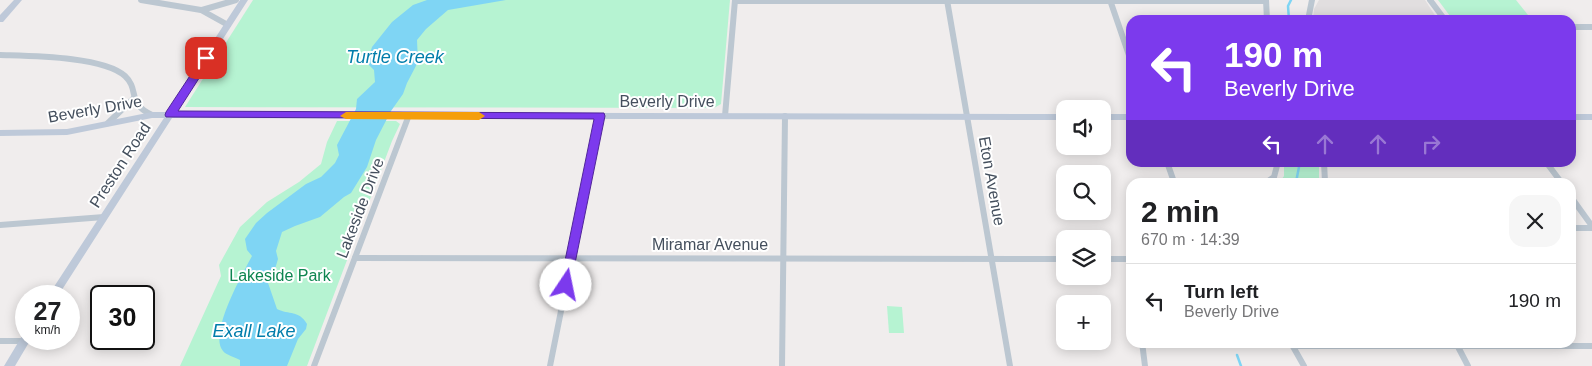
<!DOCTYPE html>
<html lang="en">
<head>
<meta charset="utf-8">
<style>
  :root { --surface:#fff; --page:#f6f6f6; --text:#202124; --muted:#757577; --line:#e0e0e0 }
  body { margin:0; font-family:Arial,sans-serif; background:var(--page); color:var(--text); height:100vh; display:flex; flex-direction:column; font-size:19px; white-space:nowrap }
  * { box-sizing:border-box; margin:0 }
  p { font-size:16px; color:var(--muted) }
  .icon { flex:none; width:28px; height:28px; fill:none; stroke:currentColor; stroke-width:2; stroke-linecap:round; stroke-linejoin:round }
  .map { position:relative; flex:1; overflow:hidden }
  .side { position:absolute; left:1126px; top:178px; width:450px; height:170px; display:flex; flex-direction:column; background:var(--surface); border-radius:15px; box-shadow:0 2px 12px #0003 }
  .side>* { flex:none }
  .top-card { position:absolute; left:1126px; top:15px; width:450px; height:152px; border-radius:15px; box-shadow:0 2px 12px #0003; background:#7c3aed; color:#fff; overflow:hidden }
  .tools { position:absolute; left:1056px; top:100px; display:grid; gap:10px }
  .tools a { display:grid; place-items:center; width:55px; height:55px; border-radius:10px; background:var(--surface); box-shadow:0 2px 12px #0003; font-size:25px }
  .speed { position:absolute; left:15px; top:285px; display:flex; gap:10px; font-size:25px; font-weight:700; text-align:center }
  .speed>* { display:grid; place-content:center; width:65px; height:65px; border-radius:50%; background:var(--surface); box-shadow:0 2px 12px #0003; line-height:1 }
  .speed small { font-size:12px; font-weight:400 }
  .speed .limit { border:2px solid #111; border-radius:8px; background:#fff; color:#111 }
  .pin { position:absolute; display:grid; place-items:center; width:42px; height:42px; color:#fff; margin:-21px; border-radius:10px; box-shadow:0 2px 8px #0006 }
  .me { position:absolute; width:55px; margin:-28px; rotate:11deg; stroke-linejoin:round; filter:drop-shadow(0 0 4px #0008) }
  .turn { display:flex; align-items:center; gap:18px; height:105px; padding:0 15px; font-size:22px }
  .turn .icon { width:65px; height:65px; stroke-width:2.5 }
  .turn b { display:block; font-size:35px; line-height:42px }
  .lanes { display:flex; align-items:center; height:48px; padding:0 15px; background:#0003; justify-content:center; gap:25px; direction:ltr }
  .lanes .off { opacity:.35 }
  .round { display:grid; place-items:center; flex:none; width:52px; height:52px; border-radius:15px; background:var(--page) }
  .head { display:flex; align-items:center; justify-content:space-between; height:85px; padding:0 15px }
  h1 { font-size:30px; font-weight:800; line-height:38px }
  ul { padding:0; list-style:none }
  li { display:flex; align-items:center; gap:15px; height:75px; padding:0 15px; border-top:1px solid var(--line) }
  li div { flex:1 }
  li b { display:block; font-size:19px }
  li em { font-style:normal }
  .map>svg:first-child { display:block }
</style>
</head>
<body>
<div class="map">
<svg width="1592" height="366" viewBox="0 0 1592 366">
  <rect width="100%" height="100%" fill="#f0eded"/>
  <path fill="#e1dedf" d="M1319,0H1425L1438,20H1313L1314,9Z"/>
  <g fill="#b6f3d2">
    <path d="M253,0H730L721,104L714,108L185,107Z"/>
    <path d="M1438,0H1516L1532,20H1453Z"/>
    <path d="M337,121H396L400,124L392,141L307,366H180L221,276L219,265L240,227L267,202L299,182L321,164L327,142Z"/>
    <path d="M1284,163H1319V182H1280L1284,176Z"/>
    <path d="M887,306L902,307L904,333H889Z"/>
  </g>
  <path fill="#7fd5f4" d="M427,0H506L448,10L426,29L417,40L418,62L407,83L403,94L391,111L376,140L367,167L351,193L344,197L320,217L295,226L282,232L276,251L278,259L275,269L267,280L277,309C289,315 299,310 307,324L306,329L298,339L287,366H240V360C235,357 226,355 223,351C208,334 243,273 252,256L247,250L245,239L256,223L267,213L306,184L321,177L335,163L339,155L337,145L356,109L357,99L375,82L374,70L367,63L372,47L392,22L413,5Z"/>
  <g fill="none" stroke-linecap="round" stroke-linejoin="round">
    <g stroke="#7fd5f4" stroke-width="2.5">
      <path d="M1289,20L1288,6L1291,0"/>
      <path d="M1296,182L1300,162"/>
      <path d="M1237,355L1241,366"/>
    </g>
    <g stroke="#bcc7d1" stroke-width="6">
      <path d="M141,0L201,10L228,25"/>
      <path d="M947,0L1010,366"/>
      <path d="M1110,0L1131,61"/>
      <path d="M1266,0L1267,20"/>
      <path d="M1430,0L1445,20"/>
      <path d="M735,1H1266"/>
      <path d="M202,10L236,0"/>
      <path d="M1308,20L1312,0"/>
      <path d="M1571,27H1592"/>
      <path d="M0,55C29,56 103,56 125,76C140,90 126,103 152,115"/>
      <path d="M725,116L735,0"/>
      <path d="M108,123L134,98"/>
      <path d="M1167,162L1174,182"/>
      <path d="M1324,162L1325,182"/>
      <path d="M1546,162L1561,182"/>
      <path d="M1267,182L1274,177L1278,162"/>
      <path d="M1571,197L1592,226"/>
      <path d="M0,225L104,217"/>
      <path d="M1571,228H1592"/>
      <path d="M355,258L1065,259"/>
      <path d="M1102,259H1131"/>
      <path d="M1131,284V304"/>
      <path d="M0,341H25"/>
      <path d="M1142,342L1145,366"/>
      <path d="M1291,343L1304,366"/>
      <path d="M1456,343L1468,366"/>
      <path d="M1293,346H1592"/>
      <path d="M314,366L409,115"/>
      <path d="M550,366L600,116"/>
      <path d="M782,366L785,116"/>
    </g>
    <g fill="#bec9d9" fill-rule="evenodd">
      <path d="M14,0H22L3,22H0V15Z"/>
      <path d="M240,0H248L176,112L1065,114V120L172,118L58,296H48L164,118H152L67,135L0,136V130L67,129L152,112H167Z"/>
      <rect x="1102" y="114" width="29" height="6"/>
      <rect x="1571" y="114" width="21" height="6"/>
      <path d="M26,335V339H31L15,366H4L22,336Z"/>
    </g>
  </g>
  <path fill="#7c3aed" stroke="#51269a" d="M206,55L212,58L178,111L604,113L605,116L570,288L566,290L561,288L560,285L594,119L166,117L165,115L166,112L203,56Z"/>
  <path fill="#f59e0b" d="M346,112H479L485,116L479,120L346,119L340,116Z"/>
  <g text-anchor="middle" dominant-baseline="central" stroke-width="4" stroke-linejoin="round" paint-order="stroke">
    <g font-size="16" fill="#444f5d" stroke="#fff">
      <text x="667" y="101">Beverly Drive</text>
      <text transform="translate(95 109) rotate(-10)">Beverly Drive</text>
      <text transform="translate(120 165) rotate(-57)">Preston Road</text>
      <text transform="translate(992 181) rotate(80)">Eton Avenue</text>
      <text transform="translate(360 208) rotate(-69)">Lakeside Drive</text>
      <text x="710" y="244">Miramar Avenue</text>
    </g>
    <g font-size="16" fill="#0e8550" stroke="#fff">
      <text x="280" y="275">Lakeside Park</text>
    </g>
    <g font-size="18" font-style="italic" fill="#017dab" stroke="#fff">
      <text x="395" y="57">Turtle Creek</text>
      <text x="254" y="331">Exall Lake</text>
    </g>
  </g>
</svg>
<div class="tools">
<a><svg class="icon" aria-label="sound" viewBox="0 0 24 24"><path d="M4 9h4l5-4v14l-5-4H4zM17 9q2 3 0 6"/></svg></a>
<a><svg class="icon" aria-label="search" viewBox="0 0 24 24"><circle cx="10" cy="10" r="6"/><path d="M15 15l6 6"/></svg></a>
<a><svg class="icon" aria-label="layers" viewBox="0 0 24 24"><path d="M12 4l9 5-9 5-9-5zM3 14l9 5 9-5"/></svg></a>
<a>+</a>
</div>
<div class="speed"><div>27<small>km/h</small></div><div class="limit">30</div></div>
<div class="pin" style="left:206px;top:58px;background:#d93025"><svg class="icon" aria-label="arrive" viewBox="0 0 24 24"><path d="M6 21V4h12l-3 4 3 4H6"/></svg></div>
<svg class="me" style="left:566px;top:285px" viewBox="-20 -20 40 40"><circle r="19" fill="#fff"/><path d="M0-13L10 11 0 6-10 11z" fill="#7c3aed"/></svg>
<div class="top-card">
<div class="turn"><svg class="icon" aria-label="left" viewBox="0 0 24 24"><path d="M17 20v-9H6M10 6l-5 5 5 5"/></svg><div><b>190 m</b>Beverly Drive</div></div>
<div class="lanes"><svg class="icon" aria-label="left" viewBox="0 0 24 24"><path d="M17 20v-9H6M10 6l-5 5 5 5"/></svg><svg class="icon off" aria-label="ahead" viewBox="0 0 24 24"><path d="M12 20V5M6 11l6-6 6 6"/></svg><svg class="icon off" aria-label="ahead" viewBox="0 0 24 24"><path d="M12 20V5M6 11l6-6 6 6"/></svg><svg class="icon off" aria-label="right" viewBox="0 0 24 24"><path d="M7 20v-9h11M14 6l5 5-5 5"/></svg></div>
</div>
<section class="side">
<div class="head"><div><h1>2 min</h1><p>670 m · 14:39</p></div><a class="round"><svg class="icon" aria-label="close" viewBox="0 0 24 24"><path d="M6 6l12 12M18 6L6 18"/></svg></a></div>
<ul>
<li><svg class="icon" aria-label="left" viewBox="0 0 24 24"><path d="M17 20v-9H6M10 6l-5 5 5 5"/></svg><div><b>Turn left</b><p>Beverly Drive</p></div><em>190 m</em></li>
</ul>
</section>
</div>
</body>
</html>
